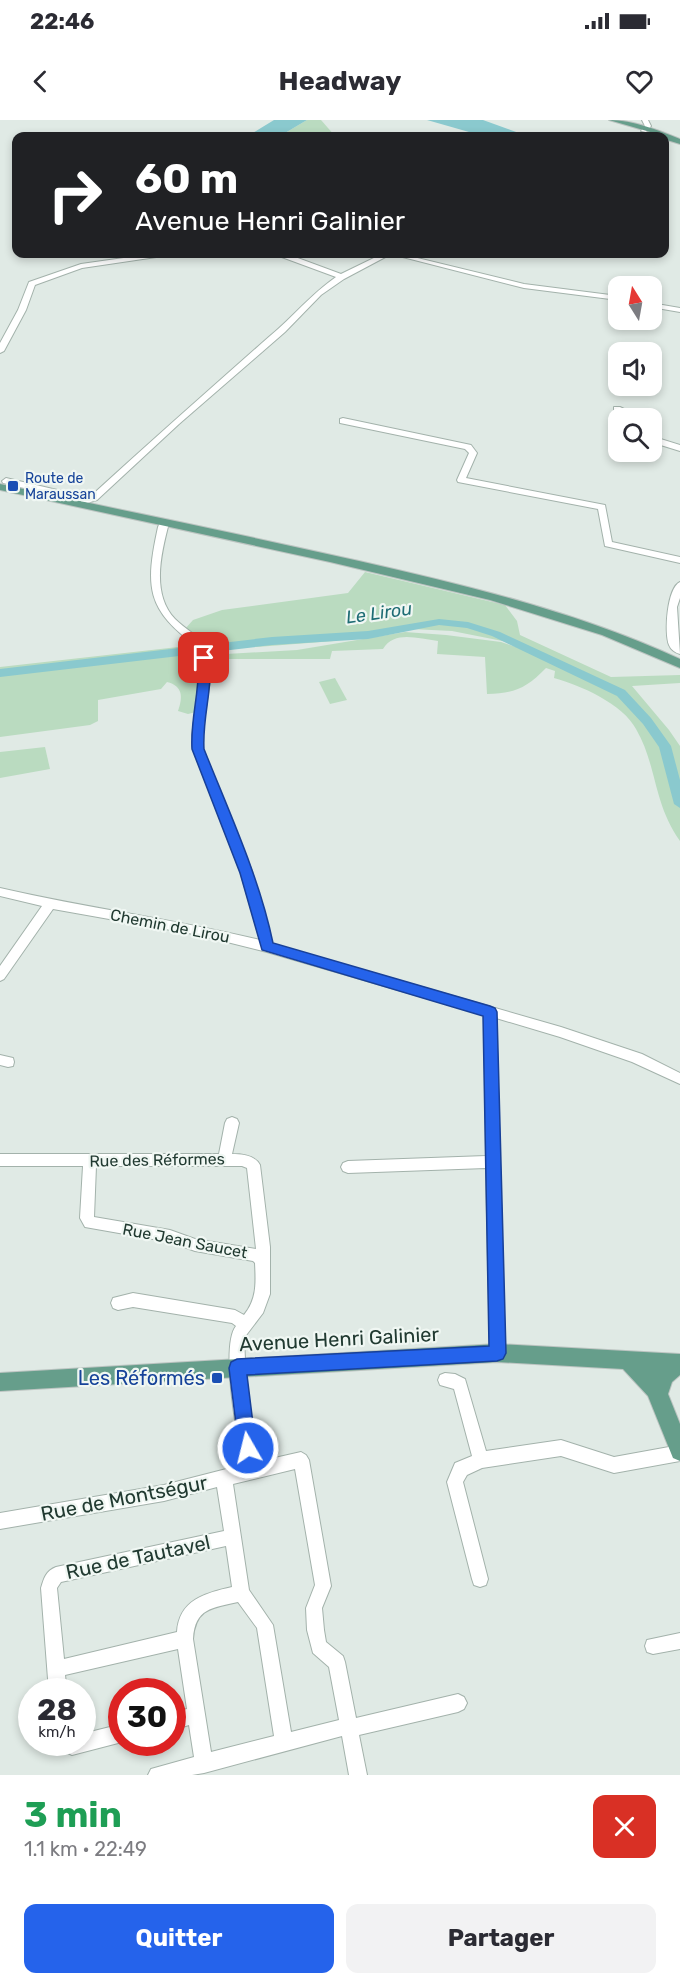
<!DOCTYPE html>
<html lang="fr">
<head>
<meta charset="utf-8">
<style>
  :root { --surface:#fff; --page:#f2f2f3; --text:#2b2b33; --muted:#7c7c81; --accent:#2563eb }
  body { margin:0; font-family:Rubik,sans-serif; background:var(--page); color:var(--text); height:100vh; display:flex; flex-direction:column; font-size:22px; white-space:nowrap }
  * { box-sizing:border-box; margin:0 }
  p { font-size:20px; color:var(--muted) }
  .icon { flex:none; width:33px; height:33px; fill:none; stroke:currentColor; stroke-width:2; stroke-linecap:round; stroke-linejoin:round }
  .map { position:relative; height:1655px; overflow:hidden }
  .sheet { display:flex; flex-direction:column; background:var(--surface); flex:1 }
  .sheet>* { flex:none }
  .top-card { position:absolute; left:12px; top:12px; width:657px; height:126px; border-radius:12px; box-shadow:0 3px 9px #0003; background:#202124; color:#fff; overflow:hidden }
  .needle { width:39px; rotate:349deg }
  .controls { position:absolute; left:608px; top:156px; display:grid; gap:12px }
  .controls a { display:grid; place-items:center; width:54px; height:54px; border-radius:12px; background:var(--surface); box-shadow:0 3px 9px #0003; font-size:30px }
  .speed { position:absolute; left:18px; top:1558px; display:flex; gap:12px; font-size:30px; font-weight:700; text-align:center }
  .speed>* { display:grid; place-content:center; width:78px; height:78px; border-radius:50%; background:var(--surface); box-shadow:0 3px 9px #0003; line-height:1 }
  .speed small { font-size:15px; font-weight:400 }
  .speed .limit { border:9px solid #d22; background:#fff; color:#111 }
  .pin { position:absolute; display:grid; place-items:center; width:51px; height:51px; color:#fff; margin:-26px; border-radius:12px; box-shadow:0 3px 9px #0006 }
  .me { position:absolute; width:66px; margin:-33px; rotate:352deg; stroke-linejoin:round; filter:drop-shadow(0 0 4px #0008) }
  .turn { display:flex; align-items:center; gap:21px; height:126px; padding:0 24px; font-size:27px }
  .turn .icon { width:78px; height:78px; stroke-width:2.5 }
  .turn b { display:block; font-size:42px; line-height:51px }
  .round { display:grid; place-items:center; flex:none; width:63px; height:63px; border-radius:12px; background:var(--page) }
  .summary { display:flex; align-items:center; justify-content:space-between; height:102px; padding:0 24px }
  h1 { font-size:36px; font-weight:700; line-height:45px; color:#1e9e55 }
  .button { display:flex; gap:12px; margin-top:auto; padding:12px 24px }
  .button a { flex:1; height:69px; border-radius:12px; background:var(--accent); color:#fff; font-size:24px; font-weight:700; line-height:69px; text-align:center }
  .button a+a { background:var(--page); color:var(--text) }
  .status { display:flex; justify-content:space-between; align-items:center; height:42px; padding:0 30px; background:var(--surface); direction:ltr }
  .status svg { height:16px; fill:currentColor }
  header { display:flex; justify-content:space-between; align-items:center; height:78px; padding:0 24px; background:var(--surface); font-size:27px; font-weight:700 }
  .map>svg:first-child { display:block }
</style>
</head>
<body>
<div class="status"><b>22:46</b><svg viewBox="0 0 49 12"><path d="M0 12V9h3v3zM5 12V6h3v6zM10 12V3h3v9zM15 12V0h3v12zM26 1h20v11H26zM47 4h2v5h-2z"/></svg></div>
<header><svg class="icon" aria-label="back" viewBox="0 0 24 24"><path d="M15 5l-7 7 7 7"/></svg>Headway<svg class="icon" aria-label="heart" viewBox="0 0 24 24"><path d="M12 20l-8-8c-3-5 5-10 8-4 3-6 11-1 8 4z"/></svg></header>
<div class="map">
<svg width="680" height="1655" viewBox="0 0 680 1655">
  <rect width="100%" height="100%" fill="#e0eae5"/>
  <g fill="#badbc0">
    <path d="M307,0H321L335,16H280Z"/>
    <path d="M365,452L505,485L517,501L520,515L611,557L680,555V563L632,566L669,610L680,626V721C653,683 657,645 636,609C623,584 580,565 554,558L555,551L546,548C526,569 514,573 487,574L485,537L437,534L438,521C418,519 395,510 383,529L332,531L330,539H217L215,555L209,553V535L297,530L405,512L446,515L501,522L516,527L618,570L523,525L452,511L391,508L334,521L257,527L202,521L185,509L193,500L222,490L348,473Z"/>
    <path d="M187,526L191,529L0,551V547Z"/>
    <path d="M192,533L199,534L202,546L196,592L188,594L178,591C183,577 183,566 167,562L161,569L98,580V601L90,605L0,617V555Z"/>
    <path d="M335,558L347,580L330,584L319,562Z"/>
    <path d="M45,627L50,649L0,658V632Z"/>
  </g>
  <g fill="#8ac9ce">
    <path d="M274,0H307L280,16H248Z"/>
    <path d="M427,0H483L527,16H483Z"/>
  </g>
  <g fill="none" stroke-linecap="round" stroke-linejoin="round">
    <path fill="#8ac9ce" fill-rule="evenodd" d="M439,499L468,502L500,512L625,570L651,598L671,626L680,660V688L674,684L659,627L643,604L617,576L492,516L467,508L439,505L368,519L272,525L0,557V549L272,517L368,511Z"/>
    <g stroke="#a3b2ab" stroke-width="2">
      <g id="minor">
        <path d="M642,0H648L651,6L646,12L641,11L645,6Z"/>
        <path d="M152,134H167L163,136L82,148L35,165L26,190L4,231L0,233V223L18,190L29,162L81,144Z"/>
        <path d="M279,134H287L341,154L382,134H401L524,164L618,176V180L524,168L391,134L344,159L321,175L285,212L179,304L97,380L87,383L3,363L2,361L6,358L87,377L91,376C150,322 210,269 270,216C293,197 311,174 336,157L279,136Z"/>
        <path d="M651,183L680,188V192L651,187Z"/>
        <path d="M614,287H620L642,298H632L614,291Z"/>
        <path d="M343,298L471,325L477,333L466,358L605,385L612,422L680,437V443L605,426L598,389L458,362L457,360L469,333L465,329L340,303V299Z"/>
        <path d="M651,316L680,325V331L651,322Z"/>
        <path d="M164,400L169,403C161,433 151,474 175,499C185,509 198,516 208,526L211,553L202,615L203,629L252,751L272,824L561,907L642,934L680,953V964L632,942L560,917L496,898L504,1233L502,1238L497,1240L492,1238L490,1233L486,1048L348,1053L343,1051L341,1047L343,1043L348,1041L486,1036L484,895L267,832L199,815L53,789L4,859L0,861V846L42,786L0,776V768C86,788 174,799 260,820L240,751L193,629L192,615L201,553L198,527C146,490 145,467 158,407L161,401Z"/>
        <path d="M680,462V478L677,487L680,534C676,533 671,530 669,525C664,513 667,468 680,462Z"/>
        <path d="M0,935L13,938L14,942L13,946L8,947L0,945Z"/>
        <path d="M232,997L237,999L239,1003L232,1034C242,1034 255,1035 260,1045L270,1127V1174L263,1193L244,1218L246,1261L257,1342L301,1332L306,1335L309,1340L331,1466L322,1488L324,1510L326,1522L343,1536L345,1542L356,1598L458,1574L464,1577L467,1583L464,1589L458,1592L359,1615L367,1655H349L342,1616L204,1653L192,1655H148L151,1649L194,1637L189,1605L172,1610V1592L187,1589L178,1529L65,1555L67,1572H49L41,1468C44,1458 46,1451 56,1447L224,1411L217,1367L164,1381L0,1409V1393L164,1365L242,1345C238,1318 220,1226 236,1206L232,1203L133,1187L118,1190L113,1188L111,1183L113,1178L133,1173L235,1190L244,1195C257,1179 256,1163 255,1143L253,1141L195,1131L170,1122L85,1107L80,1098L83,1046H0V1034H219L225,1003L227,999ZM96,1046H242L247,1048L256,1129L195,1119L170,1110L94,1097ZM295,1349L315,1465L306,1488L307,1510L313,1533L329,1547L339,1600L291,1612L273,1505L249,1470L233,1364ZM226,1426L232,1467C205,1473 179,1480 177,1512L64,1539L57,1468L61,1462ZM238,1482L257,1508L274,1616L211,1632L193,1519C195,1488 212,1488 238,1482Z"/>
        <path d="M445,1253L455,1254L465,1259L486,1331L561,1320L614,1337L680,1325V1341L614,1353L561,1336L482,1348L467,1355L463,1362L488,1459L486,1465L480,1467L474,1465L472,1459L447,1362L455,1343L472,1336L454,1269L440,1265L438,1260L440,1255Z"/>
        <path d="M680,1513V1529L653,1534L647,1532L645,1526L647,1520Z"/>
        <path d="M122,1604V1622L72,1635L60,1629L57,1623H82V1614Z"/>
      </g>
    </g>
    <g stroke="#bcc4c1" stroke-width="2">
      <g id="major">
        <path d="M609,0C634,0 657,10 680,19V24L664,19V16Z"/>
        <path d="M0,364C120,390 240,414 359,441C469,466 578,492 680,539V548L602,515L490,480L330,442L0,370Z"/>
        <path d="M497,1224L680,1234V1255L672,1262L668,1274L680,1304V1341L673,1338L648,1276L623,1249L497,1242L0,1271V1253Z"/>
      </g>
    </g>
    <use href="#minor" fill="#fff" fill-rule="evenodd"/>
    <use href="#major" fill="#669e8b" fill-rule="evenodd"/>
  </g>
  <path fill="#2563eb" stroke="#184099" stroke-width="1.5" d="M204,534L210,538C213,568 202,598 204,629C229,692 259,756 273,823L490,886L495,888L497,892L506,1233L503,1239L497,1241L247,1255L256,1328L254,1335L248,1337L241,1335L239,1328L229,1248L231,1242L237,1239L489,1226L483,896L262,830L240,753L192,629C190,598 201,568 198,538Z"/>
  <g fill="#1a4fb4" stroke="#f0f7f3" stroke-width="2">
    <rect x="7" y="360" width="12" height="12" rx="3"/>
    <rect x="211" y="1252" width="12" height="12" rx="3"/>
  </g>
  <g text-anchor="middle" dominant-baseline="central" stroke-width="4.5" stroke-linejoin="round" paint-order="stroke">
    <g font-size="14" fill="#164399" stroke="#f0f7f3" text-anchor="start">
      <text x="25" y="358">Route de<tspan x="25" dy="16">Maraussan</tspan></text>
    </g>
    <g font-size="16" fill="#213a31" stroke="#f0f7f3">
      <text transform="translate(170 806) rotate(11)">Chemin de Lirou</text>
      <text transform="translate(157 1040) rotate(-1)">Rue des Réformes</text>
      <text transform="translate(185 1121) rotate(11)">Rue Jean Saucet</text>
    </g>
    <g font-size="18" font-style="italic" fill="#1e6c74" stroke="#f0f7f3">
      <text transform="translate(379 493) rotate(-8)">Le Lirou</text>
    </g>
    <g font-size="20" fill="#213a31" stroke="#f0f7f3">
      <text transform="translate(339 1219) rotate(-3)">Avenue Henri Galinier</text>
      <text transform="translate(124 1378) rotate(-11)">Rue de Montségur</text>
      <text transform="translate(138 1437) rotate(-12)">Rue de Tautavel</text>
    </g>
    <g font-size="20" fill="#164399" stroke="#f0f7f3" text-anchor="end">
      <text x="205" y="1258">Les Réformés</text>
    </g>
  </g>
</svg>
<div class="controls">
<a><svg class="needle" viewBox="-14 -14 28 28"><path d="M0-13l5 13h-10z" fill="#e53935"/><path d="M0 13l5-13h-10z" fill="#7c7c81"/></svg></a>
<a><svg class="icon" aria-label="sound" viewBox="0 0 24 24"><path d="M4 9h4l5-4v14l-5-4H4zM17 9q2 3 0 6"/></svg></a>
<a><svg class="icon" aria-label="search" viewBox="0 0 24 24"><circle cx="10" cy="10" r="6"/><path d="M15 15l6 6"/></svg></a>
</div>
<div class="speed"><div>28<small>km/h</small></div><div class="limit">30</div></div>
<div class="pin" style="left:204px;top:538px;background:#d93025"><svg class="icon" aria-label="arrive" viewBox="0 0 24 24"><path d="M6 21V4h12l-3 4 3 4H6"/></svg></div>
<svg class="me" style="left:248px;top:1328px" viewBox="-20 -20 40 40"><circle r="17" fill="#2563eb" stroke="#fff" stroke-width="3"/><path d="M0-11L8 9 0 5-8 9z" fill="#fff"/></svg>
<div class="top-card">
<div class="turn"><svg class="icon" aria-label="right" viewBox="0 0 24 24"><path d="M7 20v-9h11M14 6l5 5-5 5"/></svg><div><b>60 m</b>Avenue Henri Galinier</div></div>
</div>
</div>
<section class="sheet">
<div class="summary"><div><h1>3 min</h1><p>1.1 km · 22:49</p></div><a class="round" style="background:#d93025;color:#fff"><svg class="icon" aria-label="close" viewBox="0 0 24 24"><path d="M6 6l12 12M18 6L6 18"/></svg></a></div>
<div class="button"><a>Quitter</a><a>Partager</a></div>
</section>
</body>
</html>
